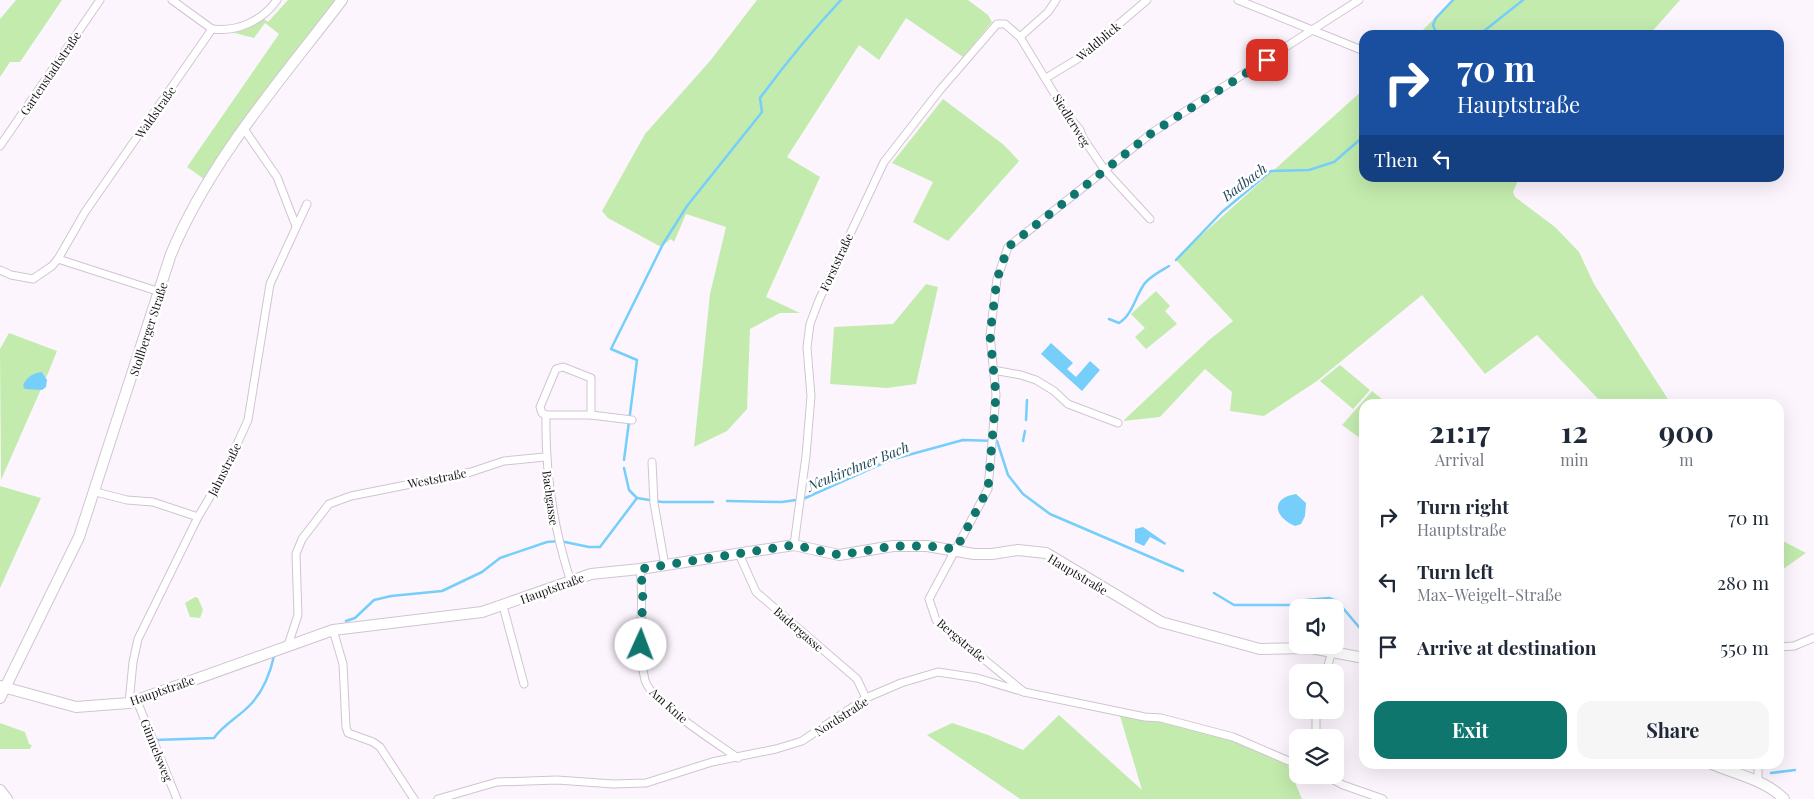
<!DOCTYPE html>
<html lang="en">
<head>
<meta charset="utf-8">
<style>
  :root { --surface:#fff; --page:#f6f6f7; --text:#1f2937; --muted:#747a83; --accent:#0f766e }
  body { margin:0; font-family:"Playfair Display",serif; background:var(--page); color:var(--text); height:100vh; display:flex; flex-direction:column; font-size:19px; white-space:nowrap }
  * { box-sizing:border-box; margin:0 }
  p { font-size:16px; color:var(--muted) }
  .icon { flex:none; width:28px; height:28px; fill:none; stroke:currentColor; stroke-width:2; stroke-linecap:round; stroke-linejoin:round }
  .map { position:relative; flex:1; overflow:hidden }
  .sheet { position:absolute; left:1359px; top:399px; width:425px; height:370px; display:flex; flex-direction:column; background:var(--surface); border-radius:15px; box-shadow:0 5px 20px #0002 }
  .sheet>* { flex:none }
  .top-card { position:absolute; left:1359px; top:30px; width:425px; height:152px; border-radius:15px; box-shadow:0 5px 20px #0002; background:#1a4fa0; color:#fff; overflow:hidden }
  .tools { position:absolute; left:1289px; top:599px; display:grid; gap:10px }
  .tools a { display:grid; place-items:center; width:55px; height:55px; border-radius:10px; background:var(--surface); box-shadow:0 5px 20px #0002; font-size:25px }
  .pin { position:absolute; display:grid; place-items:center; width:42px; height:42px; color:#fff; margin:-21px; border-radius:10px; box-shadow:0 2px 8px #0006 }
  .me { position:absolute; width:55px; margin:-28px; rotate:2deg; stroke-linejoin:round; filter:drop-shadow(0 0 4px #0008) }
  .turn { display:flex; align-items:center; gap:18px; height:105px; padding:0 15px; font-size:22px }
  .turn .icon { width:65px; height:65px; stroke-width:2.5 }
  .turn b { display:block; font-size:35px; line-height:42px }
  .then { display:flex; align-items:center; height:48px; padding:0 15px; background:#0003; gap:10px; font-size:19px }
  .eta { display:flex; justify-content:space-evenly; align-items:center; height:85px; text-align:center }
  .eta b { font-size:30px; font-weight:700; line-height:35px }
  .button { display:flex; gap:10px; margin-top:auto; padding:10px 15px }
  .button a { flex:1; height:58px; border-radius:15px; background:var(--accent); color:#fff; font-size:20px; font-weight:700; line-height:58px; text-align:center }
  .button a+a { background:var(--page); color:var(--text) }
  ul { padding:0; list-style:none }
  li { display:flex; align-items:center; gap:15px; height:65px; padding:0 15px }
  li div { flex:1 }
  li b { display:block; font-size:19px }
  li em { font-style:normal }
  .map>svg:first-child { display:block }
</style>
</head>
<body>
<div class="map">
<svg width="1814" height="799" viewBox="0 0 1814 799">
  <rect width="100%" height="100%" fill="#fdf5fe"/>
  <g fill="#c3ebae">
    <path d="M16,0H62L20,62H10L0,77V19Z"/>
    <path d="M288,0H335L204,179L187,167L279,34L265,23L254,38L231,32L264,19L268,22Z"/>
    <path d="M757,0H968L988,15L992,22L963,57L906,18L879,60L859,45L787,157L820,177L766,297L800,313H780L750,329L747,409L727,431L694,447L710,294L726,227L686,214L674,242L671,239L661,247L608,218L602,211L645,134L710,61Z"/>
    <path d="M1452,0H1680L1649,35H1418Z"/>
    <path d="M1364,89V178H1519L1513,192L1515,197L1555,227L1579,252L1594,284L1671,404H1603L1537,335L1485,374L1422,295L1317,381L1264,416L1230,411L1232,392L1205,369L1160,417L1123,421L1209,340L1233,321L1175,259Z"/>
    <path d="M943,99L1004,145L1019,161L948,241L913,222L933,182L892,163Z"/>
    <path d="M926,284L938,287L916,384L887,388L830,384L834,327L893,324Z"/>
    <path d="M1156,291L1170,306L1163,313L1165,311L1177,324L1146,349L1135,337L1145,328L1131,314Z"/>
    <path d="M9,333L57,351L46,378L42,372L25,388L41,389L1,480L0,349Z"/>
    <path d="M1340,365L1370,390L1353,409L1320,381Z"/>
    <path d="M1372,391L1388,404H1364V441L1342,425Z"/>
    <path d="M0,486L41,498L0,588Z"/>
    <path d="M1779,539L1806,553L1779,572Z"/>
    <path d="M195,597L198,598L203,610L200,618L190,617L185,603Z"/>
    <path d="M1059,715L1142,790L1120,716L1178,724L1230,739L1287,763L1302,799H1020L927,735L952,723L988,735L1023,750Z"/>
    <path d="M0,723L25,732L29,744L32,745L30,749H0Z"/>
  </g>
  <g fill="#76cefa">
    <path d="M1051,343L1073,363L1067,369L1076,377L1090,361L1100,370L1082,391L1041,354Z"/>
    <path d="M42,372L47,380L46,387L42,390L25,389L23,386C26,377 33,373 42,372Z"/>
    <path d="M1296,494L1306,503L1305,516L1301,524L1295,526C1274,517 1270,498 1296,494Z"/>
    <path d="M1143,527L1166,543L1165,545L1150,537L1144,546L1135,542V529Z"/>
  </g>
  <g fill="none" stroke-linecap="round" stroke-linejoin="round">
    <g stroke="#76cefa" stroke-width="2.5">
      <path d="M1437,35L1433,25L1436,18L1453,0"/>
      <path d="M1479,35L1523,0"/>
      <path d="M1176,260L1222,212L1271,171L1309,170L1334,162L1364,136"/>
      <path d="M1109,319L1119,323C1132,315 1135,298 1143,286C1147,278 1161,271 1169,266"/>
      <path d="M1026,420L1027,400"/>
      <path d="M1023,441L1025,431"/>
      <path d="M624,460L637,360L611,349L663,244L687,206L762,112L760,98C786,63 812,31 841,0"/>
      <path d="M624,468L629,490L637,498"/>
      <path d="M727,501L782,502L803,499L890,460L963,440L997,441L1008,475L1023,494L1050,514L1183,571"/>
      <path d="M1214,593L1234,605H1293L1306,600L1329,598L1337,601L1364,633"/>
      <path d="M346,621L355,618L374,600L391,596L442,591L482,572L500,558L547,542L560,541L589,547H600L637,498L662,502H713"/>
      <path d="M154,740L214,738C224,724 239,717 251,704C264,690 270,674 274,656"/>
      <path d="M1771,773L1795,770"/>
    </g>
    <g stroke="#d1c4d2" stroke-width="9">
      <g id="street">
        <path d="M172,0L212,29"/>
        <path d="M1238,0L1364,51"/>
        <path d="M1020,37L1048,12L1056,0"/>
        <path d="M1046,78L1079,58L1147,0"/>
        <path d="M244,129L277,177L296,226"/>
        <path d="M0,146L100,0"/>
        <path d="M58,259L85,212L212,29C238,32 262,21 277,0"/>
        <path d="M0,270L11,275L33,279L52,266L58,259L160,292"/>
        <path d="M993,370L1021,375L1036,380L1054,391L1068,404L1118,423"/>
        <path d="M546,415L542,413L540,407L556,369L563,367L591,378V415"/>
        <path d="M652,462L654,503L665,566"/>
        <path d="M96,492L127,500L153,502L198,517"/>
        <path d="M794,545L806,456L811,396L807,347L810,324L819,300L884,162L940,90L997,24H1005L1020,37L1066,113L1080,130L1083,138L1104,169L1150,219"/>
        <path d="M739,554L756,592L857,679L866,698"/>
        <path d="M640,569C645,606 636,644 645,680C650,701 718,744 738,758"/>
        <path d="M570,579C553,526 545,471 546,415H591L632,420"/>
        <path d="M503,606L524,684"/>
        <path d="M333,630L343,664L346,727L348,733L373,742L380,747L414,799"/>
        <path d="M288,645L298,615L296,554L302,539L329,504L351,496L471,472L504,461L545,457"/>
        <path d="M1779,647L1794,646L1813,638"/>
        <path d="M1326,672L1332,651"/>
        <path d="M1024,692L936,620L929,599L988,489L996,395L990,335L997,279L1008,247L1153,132L1359,0"/>
        <path d="M137,701L177,799"/>
        <path d="M129,703L133,662L138,639L198,517L223,475L248,420L270,284L307,204"/>
        <path d="M1316,738V710"/>
        <path d="M1324,775L1343,785L1383,799"/>
        <path d="M1758,782V764"/>
        <path d="M438,799L497,782L557,780L613,784L646,783L712,762L776,749L802,741L866,698L901,683L938,672L977,678L1024,692L1145,717L1161,718L1233,737L1298,765"/>
      </g>
    </g>
    <g stroke="#d1c4d2" stroke-width="12">
      <g id="secondary">
        <path d="M0,686L76,707L129,703L333,630L482,612L591,574L640,569L794,545L839,555L893,546H927L974,554H992L1018,550L1046,553L1161,622L1260,649L1311,648L1364,658"/>
        <path d="M0,698L79,537L171,254C210,160 281,80 342,0"/>
        <path d="M1712,764C1735,774 1766,780 1784,799"/>
        <path d="M0,790L7,799"/>
      </g>
    </g>
    <use href="#street" stroke="#fff" stroke-width="7"/>
    <use href="#secondary" stroke="#fff" stroke-width="10"/>
  </g>
  <g fill="none" stroke-linecap="round" stroke-linejoin="round">
    <path stroke="#0f766e" stroke-width="9" stroke-dasharray="0 16.2" d="M641,645L643,589L640,569L794,545L840,555L893,546H927L956,549L988,489L996,395L990,335L997,279L1008,247L1153,132L1267,60"/>
  </g>
  <g text-anchor="middle" dominant-baseline="central" stroke-width="5" stroke-linejoin="round" paint-order="stroke">
    <g font-size="12" fill="#171318" stroke="#fff">
      <text transform="translate(1098 41) rotate(-40)">Waldblick</text>
      <text transform="translate(50 73) rotate(-56)">Gartenstadtstraße</text>
      <text transform="translate(155 112) rotate(-55)">Waldstraße</text>
      <text transform="translate(1072 120) rotate(58)">Siedlerweg</text>
      <text transform="translate(836 262) rotate(-65)">Forststraße</text>
      <text transform="translate(148 329) rotate(-72)">Stollberger Straße</text>
      <text transform="translate(224 469) rotate(-63)">Jahnstraße</text>
      <text transform="translate(437 478) rotate(-11)">Weststraße</text>
      <text transform="translate(551 498) rotate(82)">Bachgasse</text>
      <text transform="translate(1078 574) rotate(31)">Hauptstraße</text>
      <text transform="translate(552 588) rotate(-20)">Hauptstraße</text>
      <text transform="translate(799 629) rotate(41)">Badergasse</text>
      <text transform="translate(962 640) rotate(40)">Bergstraße</text>
      <text transform="translate(162 690) rotate(-19)">Hauptstraße</text>
      <text transform="translate(669 705) rotate(42)">Am Knie</text>
      <text transform="translate(841 716) rotate(-33)">Nordstraße</text>
      <text transform="translate(157 750) rotate(68)">Günnelsweg</text>
    </g>
    <g font-size="14" font-style="italic" fill="#234a5d" stroke="#fff">
      <text transform="translate(1244 182) rotate(-37)">Badbach</text>
      <text transform="translate(858 466) rotate(-22)">Neukirchner Bach</text>
    </g>
  </g>
</svg>
<div class="tools">
<a><svg class="icon" aria-label="sound" viewBox="0 0 24 24"><path d="M4 9h4l5-4v14l-5-4H4zM17 9q2 3 0 6"/></svg></a>
<a><svg class="icon" aria-label="search" viewBox="0 0 24 24"><circle cx="10" cy="10" r="6"/><path d="M15 15l6 6"/></svg></a>
<a><svg class="icon" aria-label="layers" viewBox="0 0 24 24"><path d="M12 4l9 5-9 5-9-5zM3 14l9 5 9-5"/></svg></a>
</div>
<div class="pin" style="left:1267px;top:60px;background:#d93025"><svg class="icon" aria-label="arrive" viewBox="0 0 24 24"><path d="M6 21V4h12l-3 4 3 4H6"/></svg></div>
<svg class="me" style="left:641px;top:645px" viewBox="-20 -20 40 40"><circle r="19" fill="#fff"/><path d="M0-13L10 11 0 6-10 11z" fill="#0f766e"/></svg>
<div class="top-card">
<div class="turn"><svg class="icon" aria-label="right" viewBox="0 0 24 24"><path d="M7 20v-9h11M14 6l5 5-5 5"/></svg><div><b>70 m</b>Hauptstraße</div></div>
<div class="then">Then<svg class="icon" aria-label="left" viewBox="0 0 24 24"><path d="M17 20v-9H6M10 6l-5 5 5 5"/></svg></div>
</div>
<section class="sheet">
<div class="eta">
<div><b>21:17</b><p>Arrival</p></div>
<div><b>12</b><p>min</p></div>
<div><b>900</b><p>m</p></div>
</div>
<ul>
<li><svg class="icon" aria-label="right" viewBox="0 0 24 24"><path d="M7 20v-9h11M14 6l5 5-5 5"/></svg><div><b>Turn right</b><p>Hauptstraße</p></div><em>70 m</em></li>
<li><svg class="icon" aria-label="left" viewBox="0 0 24 24"><path d="M17 20v-9H6M10 6l-5 5 5 5"/></svg><div><b>Turn left</b><p>Max-Weigelt-Straße</p></div><em>280 m</em></li>
<li><svg class="icon" aria-label="arrive" viewBox="0 0 24 24"><path d="M6 21V4h12l-3 4 3 4H6"/></svg><div><b>Arrive at destination</b></div><em>550 m</em></li>
</ul>
<div class="button"><a>Exit</a><a>Share</a></div>
</section>
</div>
</body>
</html>
